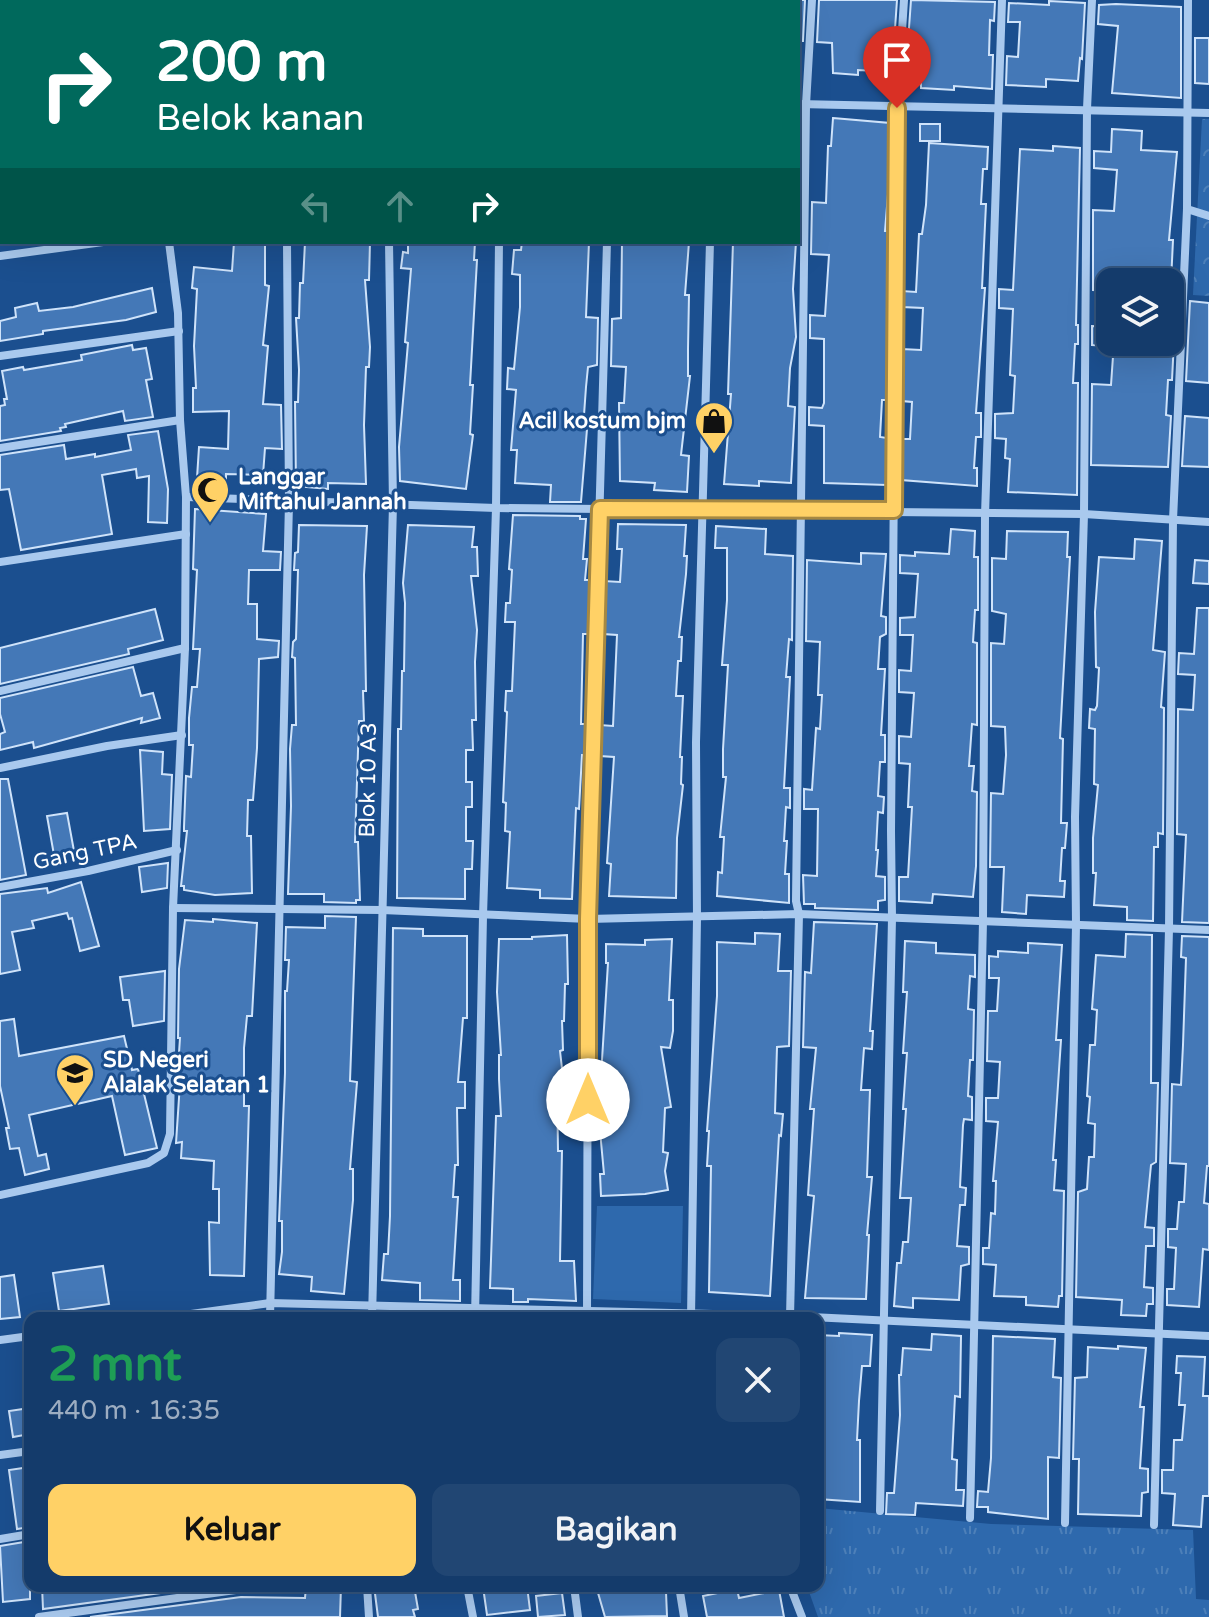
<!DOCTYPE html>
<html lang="id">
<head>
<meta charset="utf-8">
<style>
  :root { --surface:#143b6b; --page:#214673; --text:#f1f3f6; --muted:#9dadc1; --line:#33557e; --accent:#ffd166 }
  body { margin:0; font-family:"Varela Round",sans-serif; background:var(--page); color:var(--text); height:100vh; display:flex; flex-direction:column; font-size:30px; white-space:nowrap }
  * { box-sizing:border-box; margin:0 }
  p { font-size:26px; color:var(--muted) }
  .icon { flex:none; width:44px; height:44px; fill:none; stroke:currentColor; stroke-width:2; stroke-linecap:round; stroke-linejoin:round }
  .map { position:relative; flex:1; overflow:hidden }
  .drawer { position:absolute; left:24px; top:1312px; width:800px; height:280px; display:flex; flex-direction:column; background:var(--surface); border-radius:16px; box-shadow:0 8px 32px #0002,0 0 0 2px var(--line) }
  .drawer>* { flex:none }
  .hud { position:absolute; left:0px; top:0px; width:800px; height:244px; box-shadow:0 8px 32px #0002,0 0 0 2px var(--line); background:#00695c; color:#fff; overflow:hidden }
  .fabs { position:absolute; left:1096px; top:268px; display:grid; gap:16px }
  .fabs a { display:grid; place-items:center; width:88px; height:88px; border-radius:16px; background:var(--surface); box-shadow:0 8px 32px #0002,0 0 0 2px var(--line); font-size:40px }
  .pin { position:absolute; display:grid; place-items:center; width:68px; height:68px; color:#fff; margin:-82px -34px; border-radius:50% 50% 50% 0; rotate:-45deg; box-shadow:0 0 8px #0007 }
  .pin .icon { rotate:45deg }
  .me { position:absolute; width:88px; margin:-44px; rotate:0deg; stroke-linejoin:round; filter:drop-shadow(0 0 6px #0008) }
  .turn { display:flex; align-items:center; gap:28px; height:168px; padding:0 24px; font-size:36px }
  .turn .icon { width:104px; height:104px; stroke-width:2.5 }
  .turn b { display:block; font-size:56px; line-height:68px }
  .lanes { display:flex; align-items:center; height:76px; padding:0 24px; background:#0003; justify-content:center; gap:40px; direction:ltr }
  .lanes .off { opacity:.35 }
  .round { display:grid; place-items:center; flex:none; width:84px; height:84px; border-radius:16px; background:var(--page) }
  .headline { display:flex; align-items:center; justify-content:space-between; height:136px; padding:0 24px }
  h1 { font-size:48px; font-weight:700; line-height:60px; color:#1e9e55 }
  .button { display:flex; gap:16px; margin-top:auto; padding:16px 24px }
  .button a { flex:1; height:92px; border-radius:16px; background:var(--accent); color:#111; font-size:32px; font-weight:700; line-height:92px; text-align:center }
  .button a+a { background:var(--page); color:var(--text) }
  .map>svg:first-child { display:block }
</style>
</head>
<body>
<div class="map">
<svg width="1209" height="1617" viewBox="0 0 1209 1617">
  <defs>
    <pattern id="grass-tufts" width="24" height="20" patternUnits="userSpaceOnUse" patternTransform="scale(2)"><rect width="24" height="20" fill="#2e69ad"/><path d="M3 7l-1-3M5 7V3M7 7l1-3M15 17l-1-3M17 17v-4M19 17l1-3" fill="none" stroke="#4d80b9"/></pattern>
    <pattern id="forest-crowns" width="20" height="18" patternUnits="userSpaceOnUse" patternTransform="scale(2)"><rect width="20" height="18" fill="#2e69ad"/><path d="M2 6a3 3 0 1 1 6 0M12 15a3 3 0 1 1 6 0" fill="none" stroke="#4d80b9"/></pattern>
  </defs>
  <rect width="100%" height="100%" fill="#1b4f8f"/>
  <path fill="url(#grass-tufts)" d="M818,1508L991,1524L1193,1530L1196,1599L1209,1600V1617H818L807,1586H818Z"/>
  <path fill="url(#forest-crowns)" d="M1202,119H1209V296L1193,295Z"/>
  <path fill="#2e69ad" d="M597,1206H683L681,1303L593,1299Z"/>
  <g fill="#4478b7" stroke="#cfe3fa" stroke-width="2">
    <path d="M798,0H805L803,41H798Z"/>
    <path d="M819,0H897L892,72L858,70V75L833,73L832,43L817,42Z"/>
    <path d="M911,0L995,2L994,21L990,20L989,55H993L992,89L954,86V90L921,88L920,42H908Z"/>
    <path d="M1049,1L1085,3L1082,59L1080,58L1078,81L1046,79V87L1006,85L1007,56L1018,57L1020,22H1008L1009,3L1049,5Z"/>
    <path d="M1116,4L1181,7V98L1112,93L1118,26L1098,24L1099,5Z"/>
    <path d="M1195,38H1209V84L1195,83Z"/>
    <path d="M833,118L890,123L889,182L885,231H889L888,400H882L880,437L887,438V485L824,483V426L809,425V407L822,408L824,403V339L810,338V315L825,316L829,255L811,254L812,202L826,203L828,146H831Z"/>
    <rect x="920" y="124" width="20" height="17"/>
    <path d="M1112,129L1142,131L1141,150L1177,152L1169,240H1173L1171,282H1110V291L1093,290V210L1114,211L1117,170L1094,168V151L1111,152Z"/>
    <path d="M929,143L988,147L987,169H983L981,204H986L982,288H985L976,413H981V437H976L974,468H977V486L901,480V439H910L912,402L902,401V349L921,350L923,308L902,307V291L916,292L919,234H922L926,205Z"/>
    <path d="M1053,146L1080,148L1076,325H1078V344H1075L1073,383H1078L1077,495L1008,492L1010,459L1005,458L1006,439L995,438V414L1013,413L1015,376L1010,375L1013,309L999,308V289L1013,290L1020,149L1053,151Z"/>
    <path d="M234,242H265V285L269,286L263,345L268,346L263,404L281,405L282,449L265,448L263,475L226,474V481L197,478L199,447L228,449L229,411L193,412V388H196L194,346L197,289L192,288L194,267L232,271Z"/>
    <path d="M305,242H370L369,280H365L370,347L369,367H366L364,425L366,484L328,483V489L296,486L295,402H298L299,370L296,318H299L300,283H303Z"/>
    <path d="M408,242H475L474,260H477L470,385H473L470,434L473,435L466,489L400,481L399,447L408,343L405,342L411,269L401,268L403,252L408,253Z"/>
    <path d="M522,242H589L586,317L598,318L597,365L588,367L586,387L583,429H587L581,502H550L551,485L515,483L517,450H511L516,390L507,389L508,368L514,369L520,307V275L512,274L514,250H521Z"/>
    <path d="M622,242H689L685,295H689L688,349V376H690L681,455L689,456L687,492L654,490L655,483L620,481L619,403H624L626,367L611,366L612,319L621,318Z"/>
    <path d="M733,242H796L793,289L796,337L790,368L788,406L795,407L791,483L759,481V486L724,484L731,394H728Z"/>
    <path d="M152,288L156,312L126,320L43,331V334L0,341V321L16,317L15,308L37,303L39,311L73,307Z"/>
    <path d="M1170,300L1176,301L1172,380H1168L1166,415L1171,416L1168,467L1091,465L1092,384L1111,385L1114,342H1170Z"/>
    <path d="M1190,301L1209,303V383L1186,381Z"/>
    <path d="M1092,326L1110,327V346L1092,345Z"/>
    <path d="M132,345L133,350L146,348L152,379L146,380L153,417L125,421L123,411L65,424L66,427L60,428L61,431L0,441V406L5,405L4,399H7L2,371L23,367L24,370L82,360L81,355Z"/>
    <path d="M1185,416L1209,418V467L1182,466Z"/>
    <path d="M158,431L168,489L167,523L148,522L149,476L137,478L136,469L102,475L112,534L21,550L9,489L0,490V455L64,445L66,459L95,454V457L131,450L128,435Z"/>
    <path d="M195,509L266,514L263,551L281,552L280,570H249L248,604H257V639L279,641L278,657L259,659L257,748L253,800H248L247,836H251L252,893L215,895L184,890V886H181L187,831H184V827L186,776L191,777L193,745H189V718L192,687H197L200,649H193L197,570L193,569Z"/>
    <path d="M513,515L580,516V519H586L583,559H587L585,580H591L589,634H583L581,724H586V755H582L579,809L576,808L572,899L540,898V890L507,888L510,832L505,831L506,803L503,802L507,712L505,711L506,691H512L515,622H505L506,603H510L512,570L509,569Z"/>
    <path d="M618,524L686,525L684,556H687L686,574L679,637H682L681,661H678L676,696H683L680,757H682L681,784L683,785L677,838L676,898L609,896L611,864L607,863L614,757L600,756V725L613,726L617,635L603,634L604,581L620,582L622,549H617Z"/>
    <path d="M299,525L367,526L364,575L366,691H363L364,721H359L355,842H358L360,900H356V903L324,902V894H288L291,806L290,749L292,725H296L295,658L292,657L293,642L296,639L298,570H294L295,553L298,552Z"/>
    <path d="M408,525L474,527L472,547H477L478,576H471L477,630L475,662L476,720H472L473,750H466V782H472V807H466V841H473L472,869H465V899L397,898L398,729H401L402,671H404L405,603L403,583Z"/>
    <path d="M716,526L766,529L765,554L793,556L792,640L789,639L786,677H790L784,788H790V808L786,807L784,841H787L785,874H789V903L717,896L718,872L722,873L724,837H720L726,777H723V749L728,665H722L727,600V548H715Z"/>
    <path d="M951,529L975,531L974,557H978V610H975L973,642L977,643V725L972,724L969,766H974L972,791L977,792L976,866L973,897L933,894L932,903L899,901V877H908L912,807H908L910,764L899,763V736L911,737L914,693L899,692V670L911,671L913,635H900V618L915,617L918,574L900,573V555L915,556V552L949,554Z"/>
    <path d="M1007,531L1068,532L1067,557H1070L1060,738L1063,739L1061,823H1067L1065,848H1062L1060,881H1065L1064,897L1027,895L1026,914L1002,912L1004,867H990L991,793L1003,794L1006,755L1005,727L991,726V643L1004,644L1006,614L992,611V558L1006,559Z"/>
    <path d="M1135,539L1162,541L1153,650L1165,652L1161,707L1164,708L1163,834L1158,833V847H1154L1153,921L1127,920V907L1094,905L1096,873H1093V838L1098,785L1094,784L1095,729L1089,728L1090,709L1095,710L1097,706L1099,668L1096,667L1095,612L1099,557L1134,559Z"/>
    <path d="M861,553L886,554L881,616L886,617V634L880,637L878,669H885L881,735H885V762H880L878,796L884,797L883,813L878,812L876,850H878L876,876L885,877V900L878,901V910L815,908V904H804L803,875L817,876L818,809H804V789L812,790L816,728L820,729L822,695H818L820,642L806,641L807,560L861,564Z"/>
    <path d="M1195,560L1209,561V584L1193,583Z"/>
    <path d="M1197,608H1209V923L1182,922L1186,835L1177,834L1178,709L1193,710L1195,675L1178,674L1179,653L1194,654Z"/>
    <path d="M155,609L163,640L128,649L129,654L0,684V648Z"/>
    <path d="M133,667L141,696L153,693L160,718L141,723L142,718L34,748L33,742L0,750V734L5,732L0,714V698Z"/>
    <path d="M140,750L163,752L162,774L172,775L170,829L144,831Z"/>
    <path d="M0,779H8L26,875L0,880Z"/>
    <path d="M67,813L74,851L54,855L47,816Z"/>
    <path d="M168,863L167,888L142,892L139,867Z"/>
    <path d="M81,882L99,946L80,951L72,918L69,919L67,913L32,921L34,928L12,932L20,970L0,974V894L47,888L48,893Z"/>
    <path d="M325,916L356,917L350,1081L357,1082L350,1169H353V1200L344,1294L311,1291L312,1277L279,1274L282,1252V1221H279L285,1073V991H287L289,960H285L286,927L325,928Z"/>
    <path d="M213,919L257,923L252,1016H247L244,1048V1106H249L244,1276L210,1275L209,1222L219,1223V1189H213L214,1161L181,1158L182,1142L176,1143L181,1068H178L180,1038H178L179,969L185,920L213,922Z"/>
    <path d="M814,922L877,924L870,1031H873L872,1049L864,1048L861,1090H870L867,1177H872L867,1235H869L866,1299L805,1298L814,1196L808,1195L814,1109H810L816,1048L803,1047L805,972L811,973Z"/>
    <path d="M393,928L423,929V936H467V1018H463L458,1082H465V1108H457L458,1165H455L453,1197H458L453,1280H460V1301L420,1300V1283L382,1280L384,1254H388L390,1216Z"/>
    <path d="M755,933L780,934L778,971H791L789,1046L777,1047L775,1113L783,1114L781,1136L779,1135L770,1296L709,1292L711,1166H707L709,1131H707L717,996V942L755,944Z"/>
    <path d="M1126,934L1152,935L1151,1083H1158L1156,1162L1151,1165L1145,1227L1154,1228V1246H1146L1144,1287L1153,1288V1304H1147L1146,1316L1121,1315L1122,1300L1076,1297L1078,1192L1087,1189L1089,1157H1094L1095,1124L1088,1123L1090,1097L1087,1096L1090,1045H1095L1097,1010L1092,1009L1096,955L1125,957Z"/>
    <path d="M567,935L568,984H565L564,1021H562L563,1050L560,1051L563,1077H557L558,1151H562L560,1261H574L576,1301L528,1299V1302H513V1289L490,1288L496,1116H501L499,1079V1055H501L497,992L499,939H532V937Z"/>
    <path d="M1182,936L1209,937V1166H1207L1204,1203L1209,1204V1250L1203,1249L1199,1307L1167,1305V1289H1174L1176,1248L1168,1247V1229H1177L1179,1202H1184L1186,1164L1170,1163L1172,1084L1181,1085L1183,1045L1186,958L1181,957Z"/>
    <path d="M672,939L669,1000H673V1031L670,1048L661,1047L671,1107L665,1108L663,1152L668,1153L665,1171L668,1190L645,1194L601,1196L600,1174H604L599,1120L601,1119L605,1076H601L608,963H606V944L645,945V940Z"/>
    <path d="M905,941L936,943V953L975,955V977L970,976L968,1009L974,1010L973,1060H970L968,1096L972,1097V1120L964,1119L963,1125L960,1187L966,1188L965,1205H960L957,1246L969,1247V1264L961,1266L959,1300L913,1298V1308L894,1306L897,1263H901L903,1242H908L911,1198H900L906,1109H903L907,1053H903L907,992H903Z"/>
    <path d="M1028,943L1062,945L1056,1040H1061L1053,1160H1056L1054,1190L1064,1191L1062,1296H1059L1058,1307L1026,1305V1297L994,1296L996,1265L983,1264V1248H989L991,1213L995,1214L996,1181H993L998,1122L986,1121V1098H998L1000,1062L987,1061L988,1011H997L999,978H989V956L998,957V951L1028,953Z"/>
    <path d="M165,971L164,1021L133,1026L129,1000H123L120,977Z"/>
    <path d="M14,1019L19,1056L124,1036L132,1070L138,1069L157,1148L125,1155L112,1096L29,1115L38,1156L46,1154L49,1169L25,1175L19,1148L10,1149L6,1128H9L0,1086V1021Z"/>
    <path d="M103,1266L109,1304L59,1311L53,1273Z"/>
    <path d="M14,1275L20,1317L0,1319V1277Z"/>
    <path d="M839,1333L872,1335L870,1366H862L859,1401L857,1440H860V1502L818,1499V1335L839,1336Z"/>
    <path d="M932,1334L961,1336L960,1397L955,1396L952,1459L957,1460L956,1490H964L963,1506L916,1503L915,1515L886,1514L887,1493H894L900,1415L899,1375H901L903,1348L931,1350Z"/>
    <path d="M993,1336L1055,1339L1053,1377L1061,1378L1059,1458L1048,1457V1519L988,1512V1507H977L978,1491L988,1492L991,1458Z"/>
    <path d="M1118,1346L1146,1348L1140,1407H1144L1140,1468L1148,1469V1492L1142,1493L1141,1516L1078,1514L1079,1459H1073L1075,1378L1087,1377L1088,1347L1118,1349Z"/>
    <path d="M1177,1356L1205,1357L1203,1396H1209V1496H1203L1201,1527L1173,1525L1175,1494L1162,1493V1470H1173L1174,1440H1182L1185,1405H1179L1181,1373H1176Z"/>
    <path d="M30,1408V1434L13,1437L9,1411Z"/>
    <path d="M30,1467V1527L17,1529L9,1470Z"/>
    <path d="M30,1541V1599L3,1602L0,1546Z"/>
    <path d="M42,1586H212L43,1609Z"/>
    <path d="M306,1586H341L340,1617H90L241,1597L305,1598Z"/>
    <path d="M374,1586H414L418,1609L413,1610L415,1617H378Z"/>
    <path d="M495,1586H527L530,1610L487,1615L483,1587Z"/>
    <path d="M596,1586H661V1592H666L667,1616L605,1617Z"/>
    <path d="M737,1589L739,1598L779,1590L784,1617H707L703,1596Z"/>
    <path d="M562,1593L565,1615L538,1617L536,1596Z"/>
  </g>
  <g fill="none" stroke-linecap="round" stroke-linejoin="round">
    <g stroke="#a9c9ee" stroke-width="8">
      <path d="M113,0L114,2"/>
      <path d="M293,0L302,2"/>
      <path d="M544,0L553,2"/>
      <path d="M721,0V2"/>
      <path d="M218,2V0"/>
      <path d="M628,2V0"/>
      <path d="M0,75H2"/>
      <path d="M798,104L1209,113"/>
      <path d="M0,163H2"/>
      <path d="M1187,209L1209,216"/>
      <path d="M0,256L103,242"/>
      <path d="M0,356L179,331"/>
      <path d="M0,448L180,420"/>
      <path d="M186,497L496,508L1084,514L1209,522"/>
      <path d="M0,562L186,534"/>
      <path d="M0,691L185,648"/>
      <path d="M0,768L107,746L182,735"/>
      <path d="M0,887L88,871L177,850"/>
      <path d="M173,908L382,910L588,919L799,914L1209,930"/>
      <path d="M0,1195L148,1163L164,1153L170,1134L173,908L185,648L186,497L180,420L178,313L169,242"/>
      <path d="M162,1318L270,1303L790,1316L1209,1336"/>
      <path d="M270,1318L289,502L287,242"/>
      <path d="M372,1318L393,504L389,242"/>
      <path d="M475,1318L483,916L496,508L499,242"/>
      <path d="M587,1318L588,919L607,242"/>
      <path d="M691,1318L697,918L696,742L710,242"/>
      <path d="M790,1318L799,914L796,901L806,105L812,0"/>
      <path d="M0,1340L30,1336"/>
      <path d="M0,1455L30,1451"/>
      <path d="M880,1511L892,918L891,831L897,108L904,0"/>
      <path d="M970,1518L983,921L985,515L1002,0"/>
      <path d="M1065,1523L1076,925L1075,817L1084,514L1087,109L1092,0"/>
      <path d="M1154,1525L1169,929L1173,520L1187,209L1188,0"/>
      <path d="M0,1539L30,1534"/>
      <path d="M367,1586L369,1617"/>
      <path d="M467,1586L473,1617"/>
      <path d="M574,1586L578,1617"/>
      <path d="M679,1586L684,1617"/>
      <path d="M790,1586L802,1617"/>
      <path d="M39,1617L243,1589L248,1586"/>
    </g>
  </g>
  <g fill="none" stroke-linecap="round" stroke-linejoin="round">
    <g stroke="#a68842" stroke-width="20">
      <path id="route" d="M588,1100V919L600,509L894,510L897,108"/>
    </g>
    <use href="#route" stroke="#ffd166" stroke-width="14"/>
  </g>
  <defs>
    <g id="shop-pin" transform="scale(2)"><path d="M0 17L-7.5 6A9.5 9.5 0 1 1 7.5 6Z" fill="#ffd166" stroke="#1b4f8f"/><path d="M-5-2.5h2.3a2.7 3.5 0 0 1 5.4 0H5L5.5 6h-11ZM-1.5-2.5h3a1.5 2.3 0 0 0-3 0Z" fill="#111"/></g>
    <g id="mosque-pin" transform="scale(2)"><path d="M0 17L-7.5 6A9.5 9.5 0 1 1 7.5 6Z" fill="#ffd166" stroke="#1b4f8f"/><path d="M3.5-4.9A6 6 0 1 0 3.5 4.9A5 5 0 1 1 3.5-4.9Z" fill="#111"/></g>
    <g id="school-pin" transform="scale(2)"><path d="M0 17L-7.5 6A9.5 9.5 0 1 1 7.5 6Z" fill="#ffd166" stroke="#1b4f8f"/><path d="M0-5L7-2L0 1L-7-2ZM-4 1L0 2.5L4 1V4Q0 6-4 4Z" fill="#111"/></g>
  </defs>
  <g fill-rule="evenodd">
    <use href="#shop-pin" x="714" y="421"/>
    <use href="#mosque-pin" x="210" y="490"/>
    <use href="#school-pin" x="75" y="1073"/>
  </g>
  <g text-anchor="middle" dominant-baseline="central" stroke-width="6" stroke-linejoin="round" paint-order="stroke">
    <g font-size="22" font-weight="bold" fill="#fff" stroke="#1b4f8f" text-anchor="start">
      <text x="686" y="421" text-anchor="end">Acil kostum bjm</text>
      <text x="238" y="477">Langgar<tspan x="238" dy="25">Miftahul Jannah</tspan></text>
      <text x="103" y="1060">SD Negeri<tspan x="103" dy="25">Alalak Selatan 1</tspan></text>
    </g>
    <g font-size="22" fill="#fff" stroke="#1b4f8f">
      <text transform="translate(368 780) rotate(-89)">Blok 10 A3</text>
      <text transform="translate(85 852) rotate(-12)">Gang TPA</text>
    </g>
  </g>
</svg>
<div class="fabs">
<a><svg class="icon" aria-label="layers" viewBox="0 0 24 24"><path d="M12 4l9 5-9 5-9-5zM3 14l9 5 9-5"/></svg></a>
</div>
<div class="pin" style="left:897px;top:108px;background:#d93025"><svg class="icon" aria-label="arrive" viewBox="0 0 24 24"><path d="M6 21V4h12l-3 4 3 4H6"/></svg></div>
<svg class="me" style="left:588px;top:1100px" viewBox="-20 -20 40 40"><circle r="19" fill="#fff"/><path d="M0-13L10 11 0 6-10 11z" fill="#ffd166"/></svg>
<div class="hud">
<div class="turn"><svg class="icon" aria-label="right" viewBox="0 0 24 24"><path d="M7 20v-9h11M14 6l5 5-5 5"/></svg><div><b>200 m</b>Belok kanan</div></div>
<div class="lanes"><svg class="icon off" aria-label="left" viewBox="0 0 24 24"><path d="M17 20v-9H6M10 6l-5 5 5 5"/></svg><svg class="icon off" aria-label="ahead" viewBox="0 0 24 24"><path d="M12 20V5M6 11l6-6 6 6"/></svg><svg class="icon" aria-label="right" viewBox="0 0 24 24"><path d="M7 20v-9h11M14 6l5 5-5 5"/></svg></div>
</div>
<section class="drawer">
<div class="headline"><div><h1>2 mnt</h1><p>440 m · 16:35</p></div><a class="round"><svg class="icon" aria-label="close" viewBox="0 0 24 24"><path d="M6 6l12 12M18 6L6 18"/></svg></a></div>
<div class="button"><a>Keluar</a><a>Bagikan</a></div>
</section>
</div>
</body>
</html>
